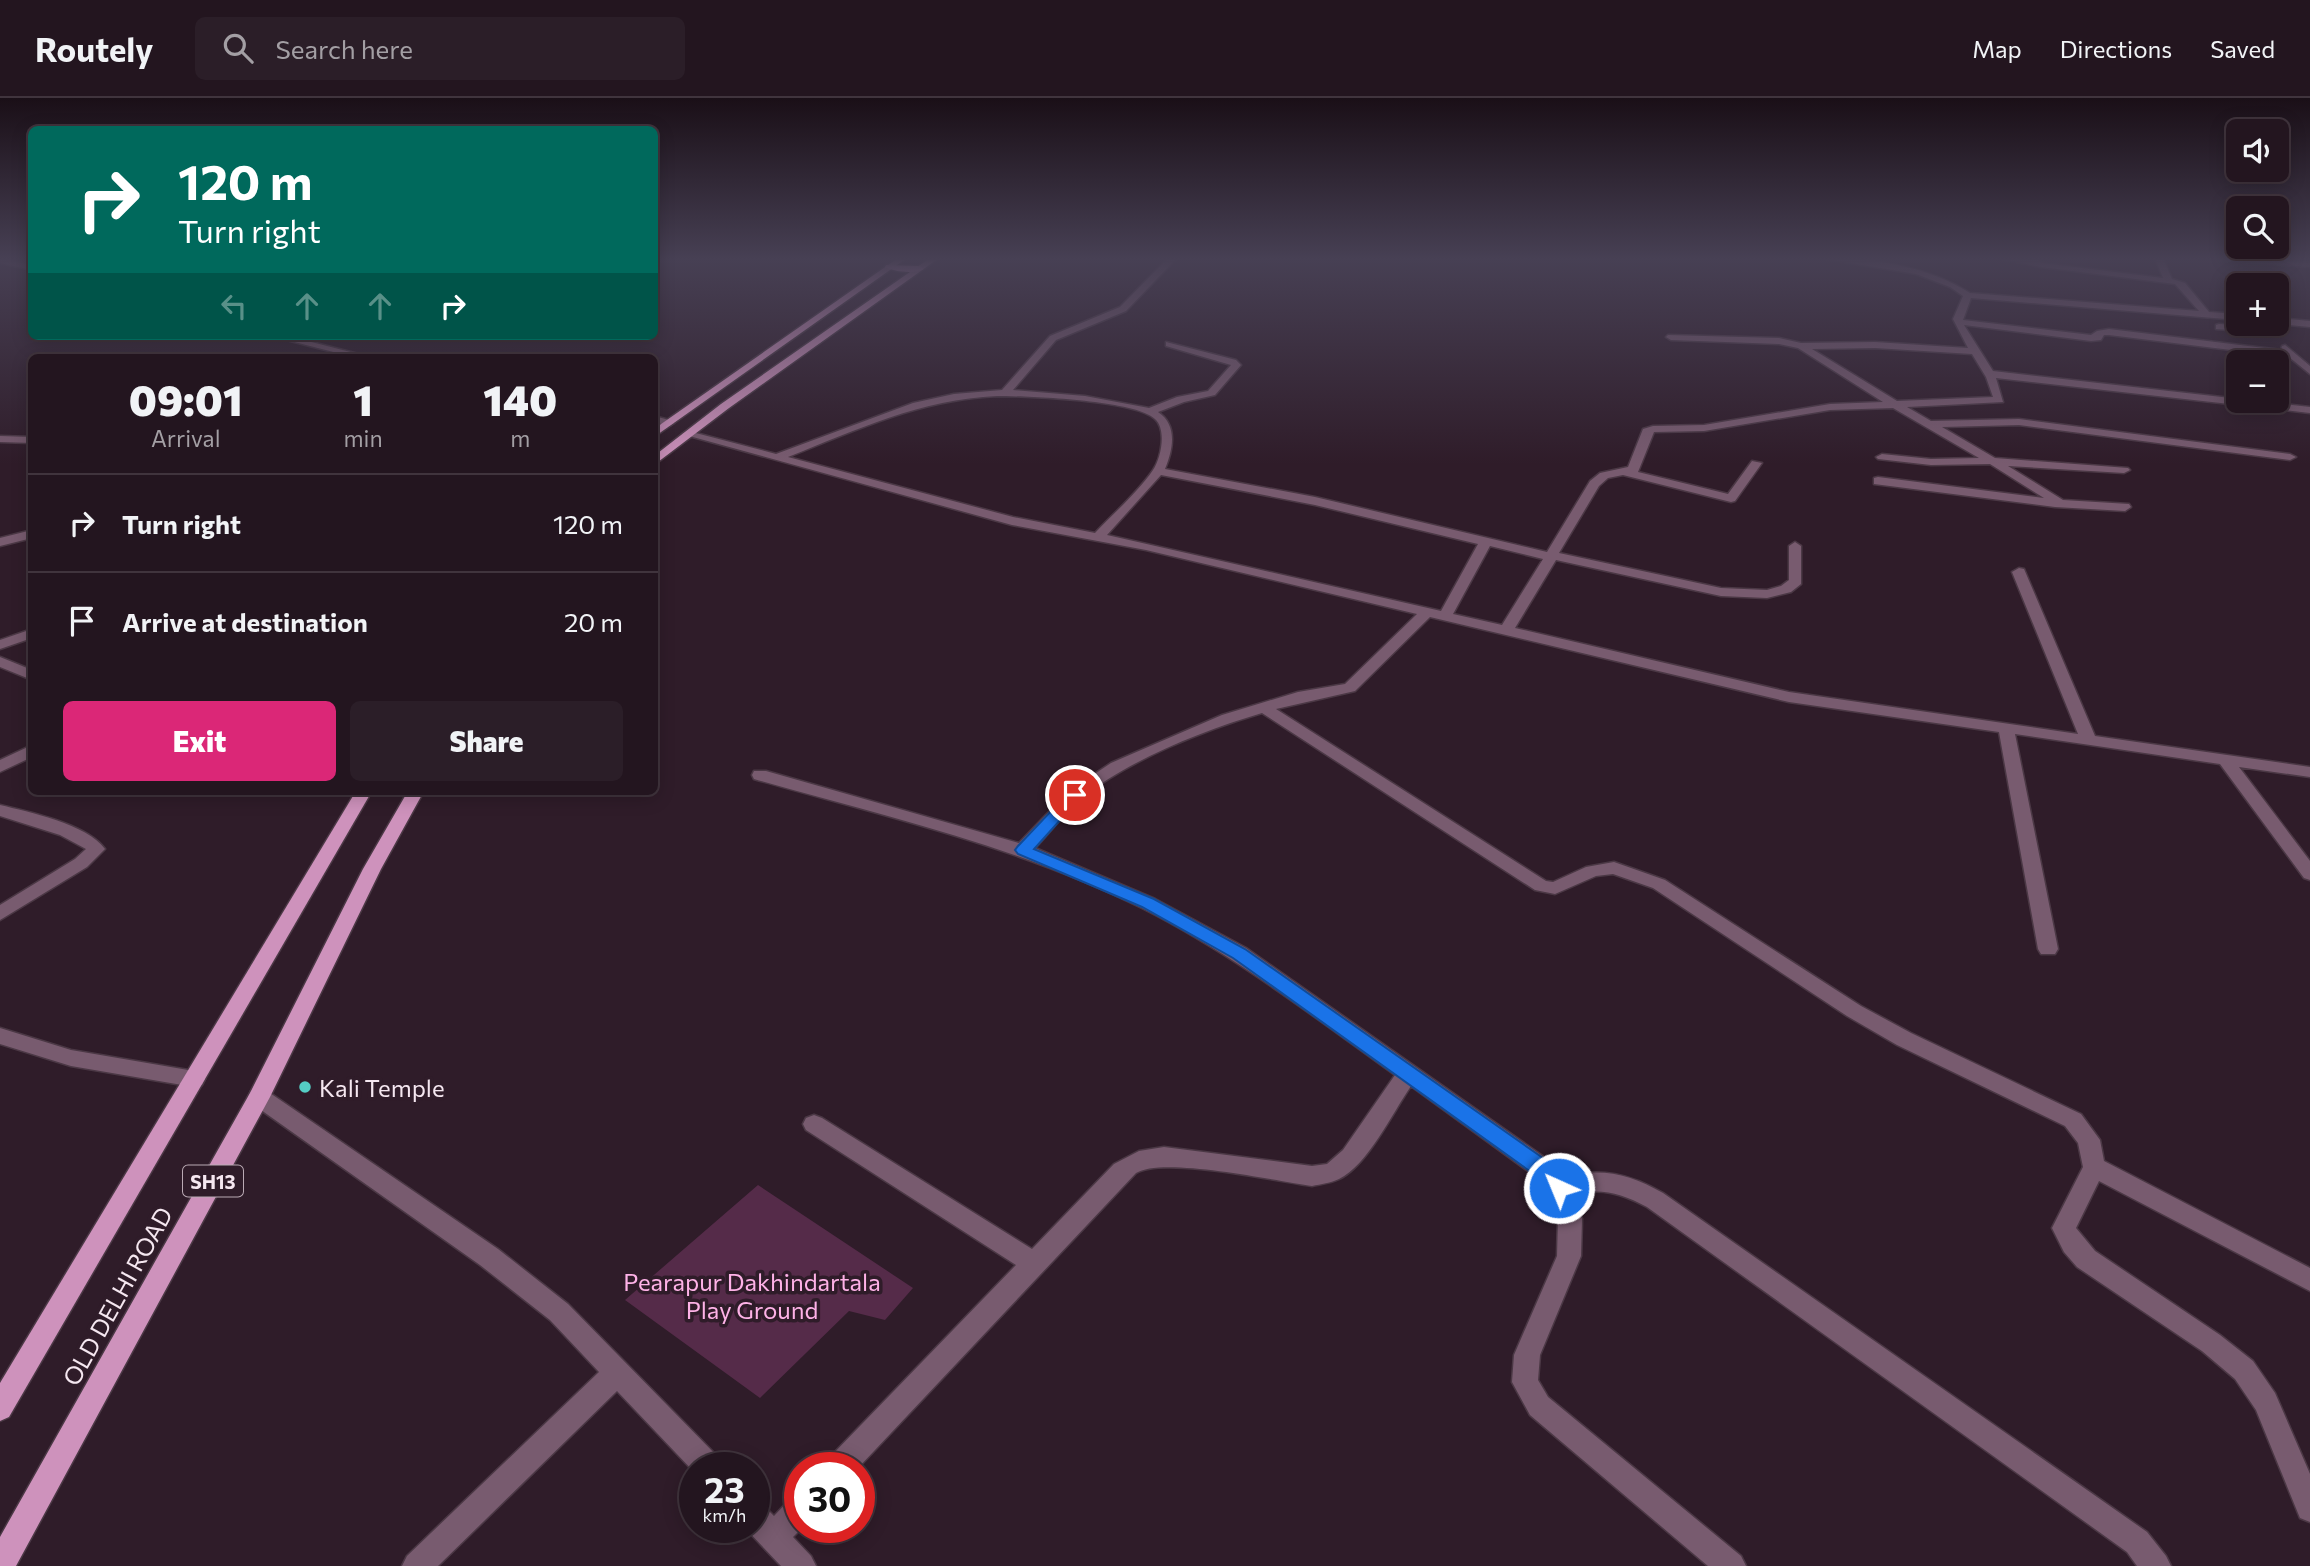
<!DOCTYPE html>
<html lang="en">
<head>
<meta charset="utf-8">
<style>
  :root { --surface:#23151f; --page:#2b1e28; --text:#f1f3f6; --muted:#a39fa4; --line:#40343d; --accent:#db2777 }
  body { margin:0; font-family:Commissioner,sans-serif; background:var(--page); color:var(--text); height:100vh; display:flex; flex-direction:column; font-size:26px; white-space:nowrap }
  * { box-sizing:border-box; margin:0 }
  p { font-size:23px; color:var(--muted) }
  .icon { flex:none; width:38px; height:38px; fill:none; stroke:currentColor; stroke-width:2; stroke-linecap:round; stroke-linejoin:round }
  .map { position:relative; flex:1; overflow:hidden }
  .side { position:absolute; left:28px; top:256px; width:630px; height:441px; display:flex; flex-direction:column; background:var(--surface); border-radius:10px; box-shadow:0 4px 18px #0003,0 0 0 2px var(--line) }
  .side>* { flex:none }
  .hud { position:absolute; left:28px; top:28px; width:630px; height:214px; border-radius:10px; box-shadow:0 4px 18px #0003,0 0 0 2px var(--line); background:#00695c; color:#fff; overflow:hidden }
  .tools { position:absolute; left:2226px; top:21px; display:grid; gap:14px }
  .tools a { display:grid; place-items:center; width:63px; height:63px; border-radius:10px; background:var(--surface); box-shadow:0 4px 18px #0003,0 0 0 2px var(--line); font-size:35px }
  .speed { position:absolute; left:679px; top:1354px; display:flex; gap:14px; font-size:35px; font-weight:700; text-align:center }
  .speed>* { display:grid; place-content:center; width:91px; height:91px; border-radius:50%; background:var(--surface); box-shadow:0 4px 18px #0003,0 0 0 2px var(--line); line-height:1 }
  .speed small { font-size:18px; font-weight:400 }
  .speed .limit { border:10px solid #d22; background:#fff; color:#111 }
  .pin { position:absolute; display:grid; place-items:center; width:60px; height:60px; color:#fff; margin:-30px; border:4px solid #fff; border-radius:50%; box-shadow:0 2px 7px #0007 }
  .me { position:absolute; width:77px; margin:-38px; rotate:316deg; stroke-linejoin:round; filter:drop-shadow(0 0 5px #0008) }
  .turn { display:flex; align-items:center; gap:24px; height:147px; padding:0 35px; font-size:32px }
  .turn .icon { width:91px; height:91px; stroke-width:2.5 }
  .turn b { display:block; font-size:49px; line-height:60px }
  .lanes { display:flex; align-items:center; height:66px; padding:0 35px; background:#0003; justify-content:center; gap:35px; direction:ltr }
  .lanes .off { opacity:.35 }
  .eta { display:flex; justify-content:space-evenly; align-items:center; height:119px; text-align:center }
  .eta b { font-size:42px; font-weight:800; line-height:49px }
  .cta { display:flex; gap:14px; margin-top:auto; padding:14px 35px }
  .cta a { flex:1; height:80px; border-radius:10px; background:var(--accent); color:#fff; font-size:28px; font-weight:800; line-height:80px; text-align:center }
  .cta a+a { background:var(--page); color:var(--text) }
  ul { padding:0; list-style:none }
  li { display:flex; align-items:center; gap:21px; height:98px; padding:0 35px; border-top:2px solid var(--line) }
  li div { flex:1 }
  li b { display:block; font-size:26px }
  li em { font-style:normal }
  header { display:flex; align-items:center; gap:42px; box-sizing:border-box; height:98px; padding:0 35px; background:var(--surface); border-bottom:2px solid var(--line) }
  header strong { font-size:33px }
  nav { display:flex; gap:38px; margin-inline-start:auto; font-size:24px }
  .search { width:490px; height:63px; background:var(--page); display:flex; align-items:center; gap:18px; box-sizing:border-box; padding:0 24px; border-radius:10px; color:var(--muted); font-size:26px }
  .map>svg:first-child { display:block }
</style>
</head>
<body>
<header>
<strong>Routely</strong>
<div class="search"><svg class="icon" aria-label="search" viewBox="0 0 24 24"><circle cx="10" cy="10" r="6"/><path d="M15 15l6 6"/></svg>Search here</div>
<nav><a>Map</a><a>Directions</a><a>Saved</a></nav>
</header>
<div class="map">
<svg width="2310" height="1468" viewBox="0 0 2310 1468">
  <rect width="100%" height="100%" fill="#2f1c29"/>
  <path fill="#552b49" d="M758,1087L913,1190L885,1222L849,1213L760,1300L625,1202Z"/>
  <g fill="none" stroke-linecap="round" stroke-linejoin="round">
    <g stroke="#4b3845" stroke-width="3">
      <g id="street">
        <path d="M1168,160H1177L1126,213L1056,242L1013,292L1085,298L1149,310L1177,299L1208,293L1231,267L1166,248V244L1236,262L1241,267L1215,297L1184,304L1158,314C1178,327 1173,352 1165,371L1315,399L1547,454L1590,383L1600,375L1628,369L1643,331L1653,328L1704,327L1830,306L1883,304L1798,250L1779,246L1671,242L1666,239L1668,237L1779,240L1801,245L1875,244L1968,250L1953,221L1963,198L1950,189L1916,176L1820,160C1871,160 1926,167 1970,195L2199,213L2175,186L2041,169L1997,160H2034L2042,165L2163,180L2155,160H2163L2172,181L2185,185L2209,214L2238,216V222L1971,200L1963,222L2091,237L2097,233L2109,231L2281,252L2282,248L2285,247L2310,268V276L2289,259L2109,237H2104L2101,242L2091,243L1964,227L1993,273L2310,309V315L1996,280L2003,304L1907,309L1931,323L2019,321L2290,356L2296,359L2290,362L2019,327L1942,329L1995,360L2128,370L2130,372L2124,375L2008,368L2063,402L2129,406L2131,409L2125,413L2055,409L1874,386V380L1878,379L2044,400L1990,366L1931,367L1878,361L1876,359L1882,356L1931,361L1979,360L1893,310L1830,312L1704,333L1654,334L1638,374L1728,396L1752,363L1762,365L1735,403L1731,404L1623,377L1608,380L1599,388L1559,455L1721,490L1767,492L1781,488L1789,482V448L1795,444L1801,448V486L1791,494L1767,500L1721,498L1556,462L1515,530L1789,594L2078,636L2012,474L2019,470L2024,471L2095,638L2310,669V679L2239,669L2310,763V782L2304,780L2220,666L2015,636L2058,851L2055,856H2041L2038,851L1999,634L1789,604L1430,519L1355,593L1276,611L1546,783L1553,784L1586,769L1614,764L1665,782L1861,908L1911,935L2081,1016L2100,1042L2104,1063L2310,1170V1193L2099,1083L2076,1130L2095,1153L2220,1237L2253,1263L2275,1295L2310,1376V1424L2300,1420L2256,1312L2235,1281L2202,1253L2077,1169L2064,1154L2052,1130L2083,1069L2078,1045L2065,1028L1897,947L1847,918L1653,790L1613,776L1596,778L1555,796L1535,792L1262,615C1204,632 1129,662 1083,699C1065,714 1050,734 1035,750L1155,801L1246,850L1544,1059L1563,1079C1601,1069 1630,1076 1663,1095L2147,1434L2166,1458L2171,1468H2137L2127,1454L1647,1109C1621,1095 1602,1090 1573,1096L1582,1121L1581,1158L1540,1257L1538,1282L1548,1299L1741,1458L1746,1468H1708L1530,1317L1512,1284L1514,1257L1557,1158L1558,1121L1549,1095L1528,1073L1411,988C1393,1014 1367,1068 1339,1081C1331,1085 1321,1086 1312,1088C1277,1083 1162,1058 1136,1075L858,1370H825L829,1360L1016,1167L806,1032L803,1026L806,1020L814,1017L822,1020L1032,1151L1114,1066L1139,1053L1164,1049L1312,1068L1327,1066L1343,1052L1395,977C1313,918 1233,856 1142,810C1020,749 885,718 754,681L752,677L754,673H766L1019,745L1069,693L1111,665L1222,617L1298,594L1345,586L1417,516L1146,452L1012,427L682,336L688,333L776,356L913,305L954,296L1002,292L1050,238L1120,209ZM1875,250L1972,256L1986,279L1993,299L1897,303L1812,251ZM997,298C1027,298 1135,302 1155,321C1167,332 1161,360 1153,372C1138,394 1114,415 1095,435L1013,419L788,359C856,332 922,301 997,298ZM1161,377L1315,407L1478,446L1441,513L1107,437ZM1490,448L1543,461L1502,527L1453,516Z"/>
        <path d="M2215,160L2310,165V169L2219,162Z"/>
        <path d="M0,161L32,167V172L0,165Z"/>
        <path d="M2277,220L2310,223V229L2277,226Z"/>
        <path d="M2219,226L2267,229L2272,232L2267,235L2216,231V227Z"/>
        <path d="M271,238H288L370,259H353Z"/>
        <path d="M654,318L673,323L674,325L669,328L654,324Z"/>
        <path d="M0,338L32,339V345L0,344Z"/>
        <path d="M32,432V440L0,448V440Z"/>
        <path d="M32,531V540L0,551V542Z"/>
        <path d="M0,559L32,572V582L0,569Z"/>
        <path d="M32,647V659L0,674V662Z"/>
        <path d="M0,707C29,714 87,726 105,751L87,769L0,822V807L75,761L86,751L60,737L0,718Z"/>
        <path d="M0,930L71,952L194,973L202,975L205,981L202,987L194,989L71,968L0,946Z"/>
        <path d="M259,990L267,993L498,1151L568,1206L719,1360L723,1370H695V1375L617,1293L438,1468H402L407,1458L599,1274L550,1222L480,1167L251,1005L248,999L251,993Z"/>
        <path d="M800,1397L802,1430L793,1439L811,1458L816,1468H781L745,1430H754V1404L764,1408L774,1418L790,1401Z"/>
      </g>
    </g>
    <g stroke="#4b3845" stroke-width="3">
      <g id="primary">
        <path d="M898,160H907L654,339V331Z"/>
        <path d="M930,160H939L729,310L654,367V358L721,306Z"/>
        <path d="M356,693H372L9,1319L0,1323V1285Z"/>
        <path d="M408,693H424L381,771L270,999L16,1468H0V1439L250,995L363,771Z"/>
      </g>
    </g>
    <g stroke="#4b3845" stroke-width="3">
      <path id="highway" d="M886,167L919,168L924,171C915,176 894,174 885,169Z"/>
    </g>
    <use href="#street" fill="#785b6f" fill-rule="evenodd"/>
    <use href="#primary" fill="#ce92bc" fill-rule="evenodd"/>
    <use href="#highway" fill="#f1a8db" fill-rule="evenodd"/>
  </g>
  <linearGradient id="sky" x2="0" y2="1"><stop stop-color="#1a0f17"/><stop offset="0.44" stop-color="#474054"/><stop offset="1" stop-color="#474054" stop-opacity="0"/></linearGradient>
  <rect width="2310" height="366" fill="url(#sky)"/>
  <path fill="#1a73e8" stroke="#114b97" stroke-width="2" d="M1075,692L1080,694L1083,697L1080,700L1034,751L1154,801L1245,851L1543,1060L1569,1090L1566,1096C1550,1102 1539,1083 1528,1072L1233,860L1142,809L1018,756L1015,752L1018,748L1069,694Z"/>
  <circle fill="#55cec5" stroke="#2f1c29" stroke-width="2.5" cx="305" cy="989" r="7"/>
  <g text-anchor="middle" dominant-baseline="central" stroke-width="7" stroke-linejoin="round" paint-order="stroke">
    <rect fill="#2f1c29" stroke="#baaab4" stroke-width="2" x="183" y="1067.5" width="60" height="31" rx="5"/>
    <g font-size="19" font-weight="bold" fill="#f5e7f0">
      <text x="213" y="1083">SH13</text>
    </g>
    <g font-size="24" fill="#f5e7f0" stroke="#2f1c29" text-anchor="start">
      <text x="319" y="989">Kali Temple</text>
    </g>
    <g font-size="24" fill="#feb2e7" stroke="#2f1c29">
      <text x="752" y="1183">Pearapur Dakhindartala<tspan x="752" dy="28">Play Ground</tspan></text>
    </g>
    <g font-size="24" fill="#f5e7f0" stroke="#2f1c29">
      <text transform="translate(117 1198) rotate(-61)">OLD DELHI ROAD</text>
    </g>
  </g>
</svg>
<div class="tools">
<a><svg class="icon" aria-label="sound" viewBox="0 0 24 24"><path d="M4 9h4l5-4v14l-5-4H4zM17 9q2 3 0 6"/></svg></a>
<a><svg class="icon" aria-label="search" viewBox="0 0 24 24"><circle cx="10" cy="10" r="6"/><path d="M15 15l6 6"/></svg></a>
<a>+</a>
<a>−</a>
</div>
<div class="speed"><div>23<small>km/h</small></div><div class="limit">30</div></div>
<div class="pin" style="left:1075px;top:697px;background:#d93025"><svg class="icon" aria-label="arrive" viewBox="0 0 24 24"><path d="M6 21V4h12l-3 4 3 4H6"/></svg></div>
<svg class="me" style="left:1559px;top:1090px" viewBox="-20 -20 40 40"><circle r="17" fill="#1a73e8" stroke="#fff" stroke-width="3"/><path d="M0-11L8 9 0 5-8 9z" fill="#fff"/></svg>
<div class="hud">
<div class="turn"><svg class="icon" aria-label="right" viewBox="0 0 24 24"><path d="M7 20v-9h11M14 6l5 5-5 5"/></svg><div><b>120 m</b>Turn right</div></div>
<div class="lanes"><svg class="icon off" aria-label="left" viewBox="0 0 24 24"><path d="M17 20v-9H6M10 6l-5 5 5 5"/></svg><svg class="icon off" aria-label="ahead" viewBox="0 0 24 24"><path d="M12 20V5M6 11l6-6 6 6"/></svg><svg class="icon off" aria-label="ahead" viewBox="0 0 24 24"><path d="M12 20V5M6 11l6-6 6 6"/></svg><svg class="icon" aria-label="right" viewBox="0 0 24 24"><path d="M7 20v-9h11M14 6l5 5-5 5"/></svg></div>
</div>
<section class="side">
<div class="eta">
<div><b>09:01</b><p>Arrival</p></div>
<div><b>1</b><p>min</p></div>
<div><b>140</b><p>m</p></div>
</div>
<ul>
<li><svg class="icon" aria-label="right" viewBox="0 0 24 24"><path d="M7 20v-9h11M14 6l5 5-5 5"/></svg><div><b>Turn right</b></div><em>120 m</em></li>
<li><svg class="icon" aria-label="arrive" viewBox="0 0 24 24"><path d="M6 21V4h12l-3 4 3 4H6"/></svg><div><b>Arrive at destination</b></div><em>20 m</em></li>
</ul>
<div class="cta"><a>Exit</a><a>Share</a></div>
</section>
</div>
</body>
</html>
